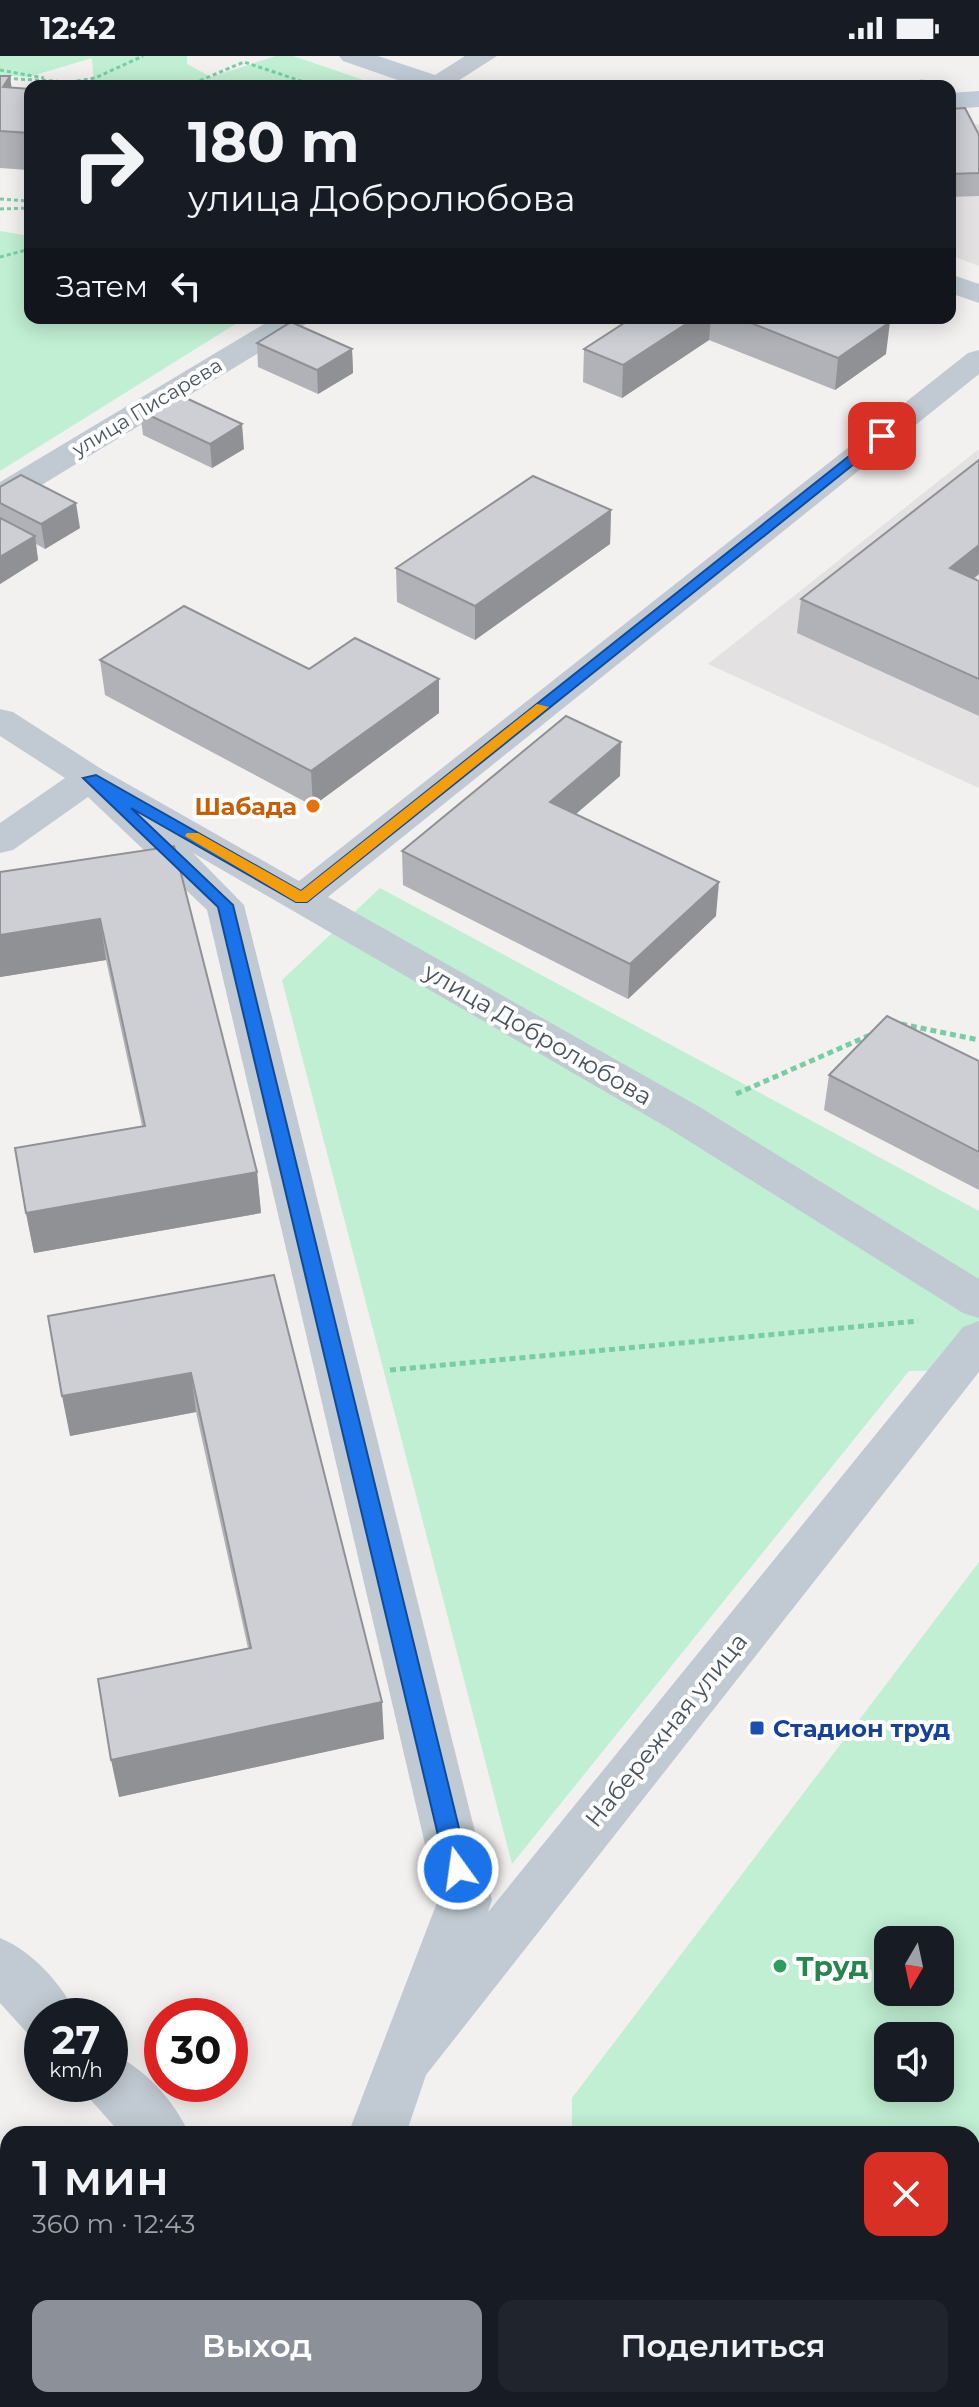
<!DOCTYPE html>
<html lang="ru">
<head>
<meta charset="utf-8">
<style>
  :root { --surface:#171b24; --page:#20242c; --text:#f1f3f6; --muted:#9ea1a6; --accent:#8c9099 }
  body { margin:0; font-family:Montserrat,sans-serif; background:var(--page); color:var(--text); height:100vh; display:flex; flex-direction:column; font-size:30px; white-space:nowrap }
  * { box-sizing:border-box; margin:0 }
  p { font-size:26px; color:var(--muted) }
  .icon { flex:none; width:44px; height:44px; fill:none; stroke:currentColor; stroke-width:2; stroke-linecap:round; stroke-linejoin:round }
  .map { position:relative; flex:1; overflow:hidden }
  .side { position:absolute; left:0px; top:2070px; width:980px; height:282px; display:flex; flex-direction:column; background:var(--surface); border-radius:24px 24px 0 0; box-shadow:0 4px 20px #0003 }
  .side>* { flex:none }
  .top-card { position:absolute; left:24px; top:24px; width:932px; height:244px; border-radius:16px; box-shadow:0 4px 20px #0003; background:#171b24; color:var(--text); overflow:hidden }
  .needle { width:52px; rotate:189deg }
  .controls { position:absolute; left:874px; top:1870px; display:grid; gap:16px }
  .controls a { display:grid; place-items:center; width:80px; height:80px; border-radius:16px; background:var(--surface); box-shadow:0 4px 20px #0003; font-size:40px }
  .speed { position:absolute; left:24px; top:1942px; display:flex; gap:16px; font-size:40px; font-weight:700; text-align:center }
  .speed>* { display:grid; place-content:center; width:104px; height:104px; border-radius:50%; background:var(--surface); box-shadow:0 4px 20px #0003; line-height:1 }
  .speed small { font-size:20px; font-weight:400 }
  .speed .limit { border:12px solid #d22; background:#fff; color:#111 }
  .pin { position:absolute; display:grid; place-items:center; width:68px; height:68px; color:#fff; margin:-34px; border-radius:16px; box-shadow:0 4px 12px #0006 }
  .me { position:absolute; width:88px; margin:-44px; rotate:346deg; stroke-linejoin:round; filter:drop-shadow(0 0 6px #0008) }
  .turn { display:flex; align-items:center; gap:28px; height:168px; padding:0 32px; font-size:36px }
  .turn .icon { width:104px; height:104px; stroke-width:2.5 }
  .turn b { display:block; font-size:56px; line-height:68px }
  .then { display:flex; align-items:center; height:76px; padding:0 32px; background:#0003; gap:16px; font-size:30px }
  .round { display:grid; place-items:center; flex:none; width:84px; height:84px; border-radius:16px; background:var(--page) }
  .summary { display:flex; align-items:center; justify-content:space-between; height:136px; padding:0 32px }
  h1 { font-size:48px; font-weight:600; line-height:60px }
  .cta { display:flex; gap:16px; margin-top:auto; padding:16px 32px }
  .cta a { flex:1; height:92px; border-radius:16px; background:var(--accent); color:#fff; font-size:32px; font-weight:600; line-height:92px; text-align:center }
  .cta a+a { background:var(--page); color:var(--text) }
  .status { display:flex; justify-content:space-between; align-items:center; height:56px; padding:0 40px; background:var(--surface); direction:ltr }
  .status svg { height:22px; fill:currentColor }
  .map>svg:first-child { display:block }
</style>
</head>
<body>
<div class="status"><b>12:42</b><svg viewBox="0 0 49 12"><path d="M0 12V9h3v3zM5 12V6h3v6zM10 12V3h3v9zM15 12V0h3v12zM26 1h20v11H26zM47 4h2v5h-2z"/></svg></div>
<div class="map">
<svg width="979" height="2351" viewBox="0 0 979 2351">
  <rect width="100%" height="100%" fill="#f3f0f0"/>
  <g fill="#e4e1e2">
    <path d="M979,68V210L950,199V70Z"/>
    <path d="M979,393V732L708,608Z"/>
  </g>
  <g fill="#c0efd3" fill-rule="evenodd">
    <path d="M0,0H187V8L211,21L276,0H293L381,30H94L92,2L28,21L0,19Z"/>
    <path d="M0,175L30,180V262H245L0,415Z"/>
    <path d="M380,832L979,1155V1314L909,1315L512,1808L282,924Z"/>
    <path d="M979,1506V2351H569V2344H972V2078H572V2042ZM940,1884V1936H888V1884ZM940,1980V2032H888V1980Z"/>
  </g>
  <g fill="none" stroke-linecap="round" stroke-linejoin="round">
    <g stroke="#77cea4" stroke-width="3" stroke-dasharray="4 3" stroke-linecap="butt">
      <path d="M0,14L44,22"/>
      <path d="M0,22L71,26L95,22L143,0"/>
      <path d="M187,30L244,6L316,30"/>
      <path d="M843,30L926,25"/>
      <path d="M0,143L30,145"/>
      <path d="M0,153L30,152"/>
      <path d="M0,201L30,193"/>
    </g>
    <g stroke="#77cea4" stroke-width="5" stroke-dasharray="6 4" stroke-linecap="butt">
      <path d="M901,968L979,984"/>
      <path d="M736,1038L870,979"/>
      <path d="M390,1314L918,1265"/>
    </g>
    <path fill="#c1cad2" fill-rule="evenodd" d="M198,2344H238L235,2351H195Z"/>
    <g fill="#c1cad2" fill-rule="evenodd">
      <path d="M465,0H497L450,30L421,28Z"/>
      <path d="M950,218L979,228V247L950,237Z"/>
      <path d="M274,262H310L306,268L12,447L0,450V426Z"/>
      <path d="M979,294V318L328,841L698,1050L979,1223V1262L963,1257L668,1072L193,797L244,849L492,1844L488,1856L963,1271L979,1265V1316L426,2019L406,2078H348L438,1844L207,854L88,741L13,794L0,797V767L65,722L0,680V653L13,656L103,714L299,825L968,297Z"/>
      <path d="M0,1882C32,1895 63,1929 77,1960H42V1984L29,1979L0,1947Z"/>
      <path d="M110,1997C143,2010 175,2045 189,2078H121L90,2043L83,2028H110Z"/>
      <path d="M314,2344H376L377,2351H315Z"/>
    </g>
    <g fill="#c1cbd7" fill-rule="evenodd">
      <path d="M339,0H378L450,24L454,30H415L343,5Z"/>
      <path d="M979,35V51L950,53V37Z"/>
    </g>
  </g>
  <g fill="#b0b2b7">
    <path d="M0,20H10L11,32L30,33V124L28,114L0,112Z"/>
    <path d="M950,53L979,79V140L950,141Z"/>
    <path d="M632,262H880L886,298L835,334L709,284L622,342L583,326L584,293Z"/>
    <path d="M257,287L352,293L353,317L318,338L258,311Z"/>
    <path d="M140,355L244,393L212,412L143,379Z"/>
    <path d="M979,404V518L974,522L979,525V660L797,577L801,543Z"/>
    <path d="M0,431L80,472L45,493L36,488L38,504L0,528Z"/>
    <path d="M611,454L610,488L475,584L397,546L396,512Z"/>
    <path d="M100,604L309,613L439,623V657L313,750L105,639Z"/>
    <path d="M620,720L576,758L716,860L628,943L403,829L402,795Z"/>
    <path d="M174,790L257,1116L261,1157L34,1197L26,1157L142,1070L106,904L0,921V816Z"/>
    <path d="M979,1005V1134L824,1054L829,1019Z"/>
    <path d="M274,1219L384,1683L119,1741L248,1592L196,1356L70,1380Z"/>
  </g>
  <g fill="#909195">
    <path d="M10,20L15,57L3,31Z"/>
    <path d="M695,262H711L709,284L622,342L623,309Z"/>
    <path d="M890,266L886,298L835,334L838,302Z"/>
    <path d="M352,293L353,317L318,338L317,314Z"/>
    <path d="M242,368L244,393L212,412L210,388Z"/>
    <path d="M76,447L80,472L45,493L41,468Z"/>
    <path d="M611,454L610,488L475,584V550Z"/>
    <path d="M35,480L38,504L0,528V501Z"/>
    <path d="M979,489V518L945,546L950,512Z"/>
    <path d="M439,623V657L313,750L311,715Z"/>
    <path d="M621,686L620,720L550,780V746Z"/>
    <path d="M719,826L716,860L628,943L630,908Z"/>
    <path d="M100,863L106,904L0,921V879Z"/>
    <path d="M257,1116L261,1157L34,1197L26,1157Z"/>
    <path d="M191,1317L196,1356L70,1380L62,1340Z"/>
    <path d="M382,1646L384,1683L119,1741L111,1704Z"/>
  </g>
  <g fill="#cdcfd5" stroke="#909195" stroke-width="2">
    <path d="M0,20H10L3,31L30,33V87H25L29,77L0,75Z"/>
    <path d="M65,27L102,29L62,30Z"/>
    <path d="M965,52L979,79V117L950,118V53Z"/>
    <path d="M632,262H695L623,309L584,293Z"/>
    <path d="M739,262H880L890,266L838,302Z"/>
    <path d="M291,266L352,293L317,314L257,287Z"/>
    <path d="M173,336L242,368L210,388L140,355Z"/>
    <path d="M979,404V489L950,512L979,525V623L801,543Z"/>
    <path d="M21,419L76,447L41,468L0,447V431Z"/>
    <path d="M533,420L611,454L475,550L396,512Z"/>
    <path d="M0,462L35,480L0,501Z"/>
    <path d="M184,550L309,613L355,582L439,623L311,715L100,604Z"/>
    <path d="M566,660L621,686L550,746L719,826L630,908L402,795Z"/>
    <path d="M174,790L257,1116L26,1157L15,1092L145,1070L100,863L0,879V816Z"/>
    <path d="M887,960L979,1005V1096L829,1019Z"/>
    <path d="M274,1219L382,1646L111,1704L98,1623L251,1592L191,1317L62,1340L48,1260Z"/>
  </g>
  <path fill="#1a73e8" stroke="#114b97" stroke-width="2" d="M878,377L889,380L307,846H296L131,752L233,849L469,1813L465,1820L458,1823L450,1820L446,1813L218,851L83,722L96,719L301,835Z"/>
  <path fill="#f59e0b" d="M537,648L549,651L307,846H296L185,780L187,777H198L301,835Z"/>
  <circle fill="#e8710a" stroke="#fff" stroke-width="3" cx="313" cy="750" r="8"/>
  <rect fill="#1a4fb4" stroke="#fff" stroke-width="3" x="749" y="1664" width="16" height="16" rx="4"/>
  <circle fill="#2e9e5b" stroke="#fff" stroke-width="3" cx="780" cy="1910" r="8"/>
  <g text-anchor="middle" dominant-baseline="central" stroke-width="8" stroke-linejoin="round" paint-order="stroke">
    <g font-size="20" fill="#48535e" stroke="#fff">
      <text transform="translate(147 351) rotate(-31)">улица Писарева</text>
    </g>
    <g font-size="24" font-weight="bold" fill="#c56008" stroke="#fff" text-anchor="end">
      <text x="297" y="750">Шабада</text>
    </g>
    <g font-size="24" fill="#48535e" stroke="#fff">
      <text transform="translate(538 978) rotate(30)">улица Добролюбова</text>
      <text transform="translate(666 1674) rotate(-51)">Набережная улица</text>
    </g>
    <g font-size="24" font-weight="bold" fill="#164399" stroke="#fff" text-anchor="start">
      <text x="773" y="1672">Стадион труд</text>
    </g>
    <g font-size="28" font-weight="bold" fill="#27864d" stroke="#fff" text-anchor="start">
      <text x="796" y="1910">Труд</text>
    </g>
  </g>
</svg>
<div class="controls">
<a><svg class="needle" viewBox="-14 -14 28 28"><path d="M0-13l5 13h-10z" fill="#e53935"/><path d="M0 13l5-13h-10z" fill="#9ea1a6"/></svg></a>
<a><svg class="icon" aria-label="sound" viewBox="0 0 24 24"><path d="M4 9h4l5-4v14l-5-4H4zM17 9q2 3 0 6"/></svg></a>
</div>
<div class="speed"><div>27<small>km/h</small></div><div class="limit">30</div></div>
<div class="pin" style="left:882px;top:380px;background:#d93025"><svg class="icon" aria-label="arrive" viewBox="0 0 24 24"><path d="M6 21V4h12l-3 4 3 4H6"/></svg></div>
<svg class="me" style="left:458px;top:1813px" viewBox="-20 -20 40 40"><circle r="17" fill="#1a73e8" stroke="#fff" stroke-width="3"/><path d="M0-11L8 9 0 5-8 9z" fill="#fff"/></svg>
<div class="top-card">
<div class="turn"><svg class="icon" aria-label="right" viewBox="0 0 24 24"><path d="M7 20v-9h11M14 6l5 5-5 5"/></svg><div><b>180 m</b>улица Добролюбова</div></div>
<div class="then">Затем<svg class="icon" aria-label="left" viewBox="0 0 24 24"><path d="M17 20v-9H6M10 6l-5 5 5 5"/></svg></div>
</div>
<section class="side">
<div class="summary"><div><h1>1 мин</h1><p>360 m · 12:43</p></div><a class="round" style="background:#d93025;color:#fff"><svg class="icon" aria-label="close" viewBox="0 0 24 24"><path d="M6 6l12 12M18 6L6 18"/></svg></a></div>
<div class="cta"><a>Выход</a><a>Поделиться</a></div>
</section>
</div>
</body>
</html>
